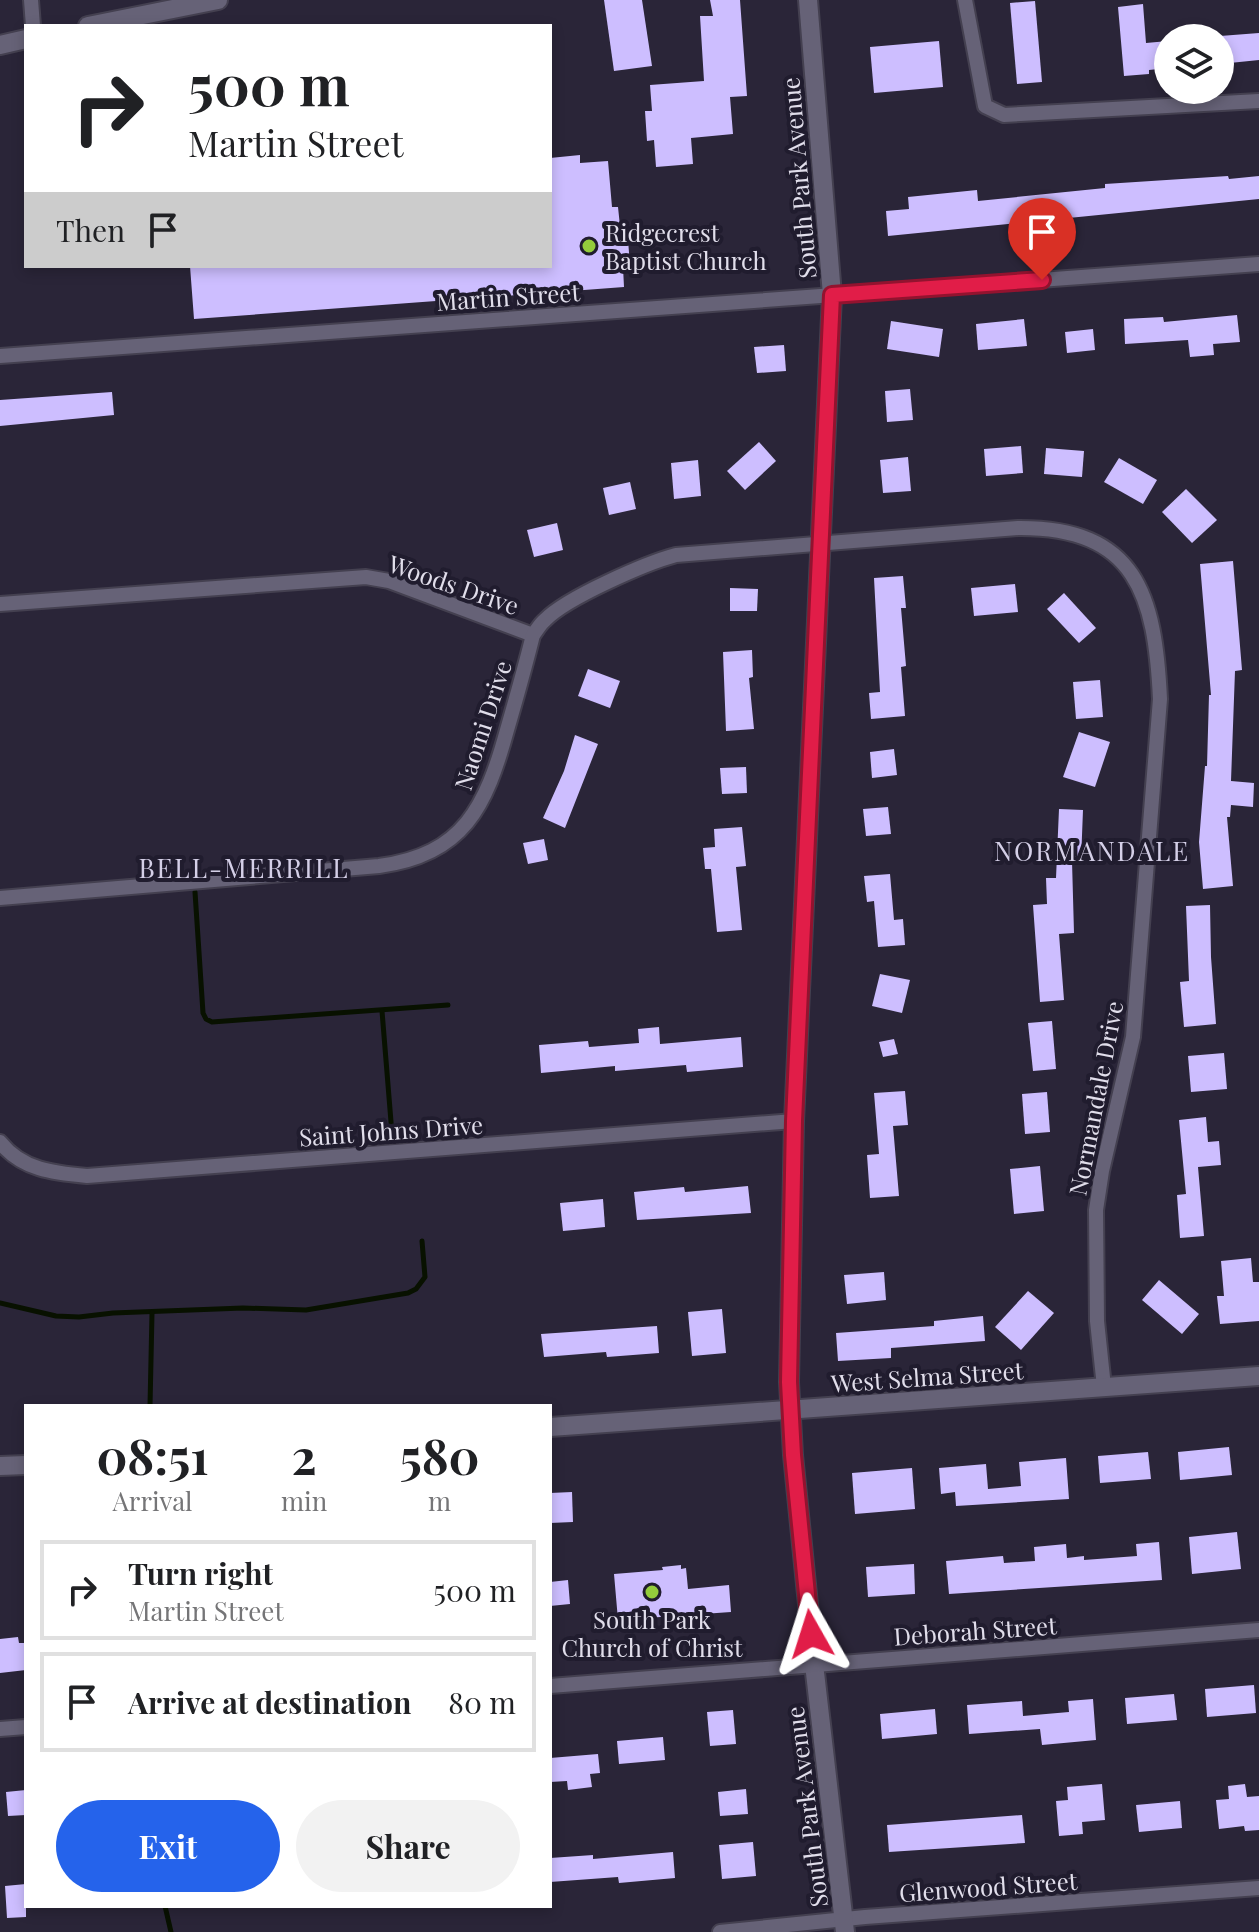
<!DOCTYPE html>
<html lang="en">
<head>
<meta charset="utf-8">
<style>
  :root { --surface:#fff; --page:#f2f2f2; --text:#202124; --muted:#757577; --line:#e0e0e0; --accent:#2563eb }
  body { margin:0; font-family:"Playfair Display",serif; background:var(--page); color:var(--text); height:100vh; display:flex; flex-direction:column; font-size:30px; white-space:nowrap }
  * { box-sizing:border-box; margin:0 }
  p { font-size:26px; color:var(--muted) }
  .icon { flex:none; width:44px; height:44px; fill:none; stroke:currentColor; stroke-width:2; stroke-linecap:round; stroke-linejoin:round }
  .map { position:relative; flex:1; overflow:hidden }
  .panel { position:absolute; left:24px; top:1404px; width:528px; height:504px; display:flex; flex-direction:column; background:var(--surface); border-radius:0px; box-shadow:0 4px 12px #0003 }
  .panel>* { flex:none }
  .top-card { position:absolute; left:24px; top:24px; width:528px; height:244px; border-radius:0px; box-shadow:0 4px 12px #0003; background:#fff; color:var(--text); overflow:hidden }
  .controls { position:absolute; left:1154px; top:24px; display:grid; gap:16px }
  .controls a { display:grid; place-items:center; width:80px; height:80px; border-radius:50%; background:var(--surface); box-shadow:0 4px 12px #0003; font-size:40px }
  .pin { position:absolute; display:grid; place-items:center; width:68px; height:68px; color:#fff; margin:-82px -34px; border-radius:50% 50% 50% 0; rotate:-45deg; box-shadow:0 0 8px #0007 }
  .pin .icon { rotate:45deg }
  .me { position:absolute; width:88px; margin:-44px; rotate:354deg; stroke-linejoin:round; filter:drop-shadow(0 0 6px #0008) }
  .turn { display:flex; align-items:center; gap:28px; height:168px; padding:0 32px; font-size:36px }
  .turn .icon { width:104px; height:104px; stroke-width:2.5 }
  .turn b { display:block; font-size:56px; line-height:68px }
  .then { display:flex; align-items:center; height:76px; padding:0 32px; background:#0003; gap:16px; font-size:30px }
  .eta { display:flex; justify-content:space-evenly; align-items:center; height:136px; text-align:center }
  .eta b { font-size:48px; font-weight:700; line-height:56px }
  .action { display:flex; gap:16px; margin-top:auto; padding:16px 32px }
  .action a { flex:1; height:92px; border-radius:48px; background:var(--accent); color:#fff; font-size:32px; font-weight:700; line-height:92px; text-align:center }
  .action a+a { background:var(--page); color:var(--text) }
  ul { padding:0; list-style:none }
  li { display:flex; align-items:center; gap:24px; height:100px; margin:0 16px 12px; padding:0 16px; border:4px solid var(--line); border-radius:0px }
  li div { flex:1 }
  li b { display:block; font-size:30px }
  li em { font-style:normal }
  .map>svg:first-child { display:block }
</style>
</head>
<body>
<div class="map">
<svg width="1259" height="1932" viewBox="0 0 1259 1932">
  <rect width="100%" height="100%" fill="#2a2538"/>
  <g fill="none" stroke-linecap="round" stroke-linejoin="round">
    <g stroke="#081100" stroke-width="5">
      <path d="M195,892L203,1013L206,1019L212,1022L448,1005"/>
      <path d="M382,1011L392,1134"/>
      <path d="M0,1303L56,1316L79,1317L113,1313L243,1308L306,1310L408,1293L416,1289L425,1277L422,1241"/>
      <path d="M150,1406L152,1313"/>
      <path d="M165,1906L171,1932"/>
    </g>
  </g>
  <g fill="#cdbeff">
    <path d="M604,0H642L652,66L614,71Z"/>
    <path d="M710,0H740L747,96L730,97L733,134L691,138L693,164L656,167L654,140L647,141L645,111H652L650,85L704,81L700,16H713Z"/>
    <path d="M1035,1L1042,82L1017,84L1010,3Z"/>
    <path d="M1143,4L1146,43L1168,41V68L1149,70V74L1124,76L1118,7Z"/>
    <path d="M1259,33V60L1220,64V36Z"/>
    <path d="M939,41L943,87L874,93L870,47Z"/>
    <path d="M580,155V163L608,161L612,207H618L620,226H627L630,266L623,267L624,287L194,319L190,266H550V158Z"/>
    <path d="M1228,176L1229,179L1259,176V199L888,236L886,211L909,209L908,197L977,190L978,201L1105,188V184Z"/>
    <path d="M1237,315L1240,342L1213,344L1214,355L1190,357L1188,340L1125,344L1124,319L1163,317L1164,322Z"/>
    <path d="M1024,319L1027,346L978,350L976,324Z"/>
    <path d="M891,321L943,329L939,357L887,349Z"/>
    <path d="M1093,329L1095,350L1067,353L1065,332Z"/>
    <path d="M784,345L786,371L757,373L754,347Z"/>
    <path d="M910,389L913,420L887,422L885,391Z"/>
    <path d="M112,392L114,415L0,426V400Z"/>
    <path d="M759,442L776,461L745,490L727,471Z"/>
    <path d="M1021,446L1023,473L986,476L984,449Z"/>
    <path d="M1046,448L1084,451L1082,477L1044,474Z"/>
    <path d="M908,457L911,491L883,493L880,460Z"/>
    <path d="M1119,458L1157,480L1143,504L1104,482Z"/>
    <path d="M698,460L701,496L674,499L671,463Z"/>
    <path d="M630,482L636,509L609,515L603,488Z"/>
    <path d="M1186,489L1217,520L1192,543L1162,512Z"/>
    <path d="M557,523L563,550L534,557L527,530Z"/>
    <path d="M1233,561L1242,670L1235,671L1231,781L1254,783L1253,807L1231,805L1230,817H1227L1233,886L1203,889L1199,842L1205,766H1207L1209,695H1211L1200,564Z"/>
    <path d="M903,576L906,608H901L906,666L901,667L905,716L871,719L869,693L880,692L874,578Z"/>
    <path d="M1015,584L1018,612L974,616L971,588Z"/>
    <path d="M730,588L758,589L757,611H730Z"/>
    <path d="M1064,593L1096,628L1079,643L1047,609Z"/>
    <path d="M752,650L753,677L749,678L754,729L726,731L723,652Z"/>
    <path d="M588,669L620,681L610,708L578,696Z"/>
    <path d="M1100,680L1103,717L1076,719L1073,682Z"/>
    <path d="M1079,732L1110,742L1095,787L1063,777Z"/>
    <path d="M575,735L598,744L565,828L543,818L564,771Z"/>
    <path d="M894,749L897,775L872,778L870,752Z"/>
    <path d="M746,767L747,793L722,794L720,768Z"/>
    <path d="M888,807L891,834L866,836L863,809Z"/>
    <path d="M1059,809L1083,810L1081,861H1072L1074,933L1059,934L1064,1000L1040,1002L1033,905L1047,904L1046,878H1056Z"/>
    <path d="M742,827L746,866L736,867L742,930L717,932L711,869H705L703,848L715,847L714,829Z"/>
    <path d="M544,839L548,860L528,864L523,843Z"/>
    <path d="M890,874L894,920L903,919L905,945L878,947L874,901L867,902L864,876Z"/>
    <path d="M1210,905L1211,957L1216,1024L1184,1027L1180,982L1189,981L1186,906Z"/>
    <path d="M880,974L910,980L902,1013L872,1006Z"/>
    <path d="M1052,1021L1056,1069L1033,1071L1028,1023Z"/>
    <path d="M659,1027L660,1044L741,1037L743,1067L687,1072L686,1065L615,1071V1066L541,1073L539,1045L588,1041L589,1047L639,1043L638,1029Z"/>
    <path d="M894,1039L898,1054L883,1057L879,1042Z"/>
    <path d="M1224,1053L1227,1089L1191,1092L1188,1056Z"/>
    <path d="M905,1091L908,1125L893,1126L899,1196L870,1198L867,1155L879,1154L874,1093Z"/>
    <path d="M1047,1092L1050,1132L1025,1134L1022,1094Z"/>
    <path d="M1206,1117L1208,1142L1219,1141L1221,1165L1198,1167L1204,1236L1180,1238L1177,1195L1186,1194L1179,1120Z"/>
    <path d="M1040,1166L1044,1211L1014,1214L1010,1169Z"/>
    <path d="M748,1186L751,1213L637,1220L634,1192L684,1187L685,1192Z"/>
    <path d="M603,1199L605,1227L563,1231L560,1203Z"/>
    <path d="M1251,1258L1253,1282H1259V1321L1220,1324L1217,1296H1224L1221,1261Z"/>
    <path d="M884,1272L886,1300L847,1304L844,1275Z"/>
    <path d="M1159,1280L1199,1314L1182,1334L1142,1300Z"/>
    <path d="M1028,1291L1054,1313L1021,1350L995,1327Z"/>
    <path d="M722,1309L726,1353L692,1356L688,1312Z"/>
    <path d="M983,1316L985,1341L891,1348V1358L838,1361L836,1333L934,1326V1321Z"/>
    <path d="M657,1326L659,1353L607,1357L606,1352L544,1357L541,1334Z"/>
    <path d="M1229,1447L1232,1475L1180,1480L1178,1452Z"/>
    <path d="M1148,1452L1151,1479L1100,1483L1098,1456Z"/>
    <path d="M1066,1458L1069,1499L956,1506L955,1492L941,1494L939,1468L986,1464L988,1489L1021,1486L1019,1462Z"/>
    <path d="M912,1468L915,1509L855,1514L852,1473Z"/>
    <path d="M572,1492L573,1522L550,1523V1493Z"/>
    <path d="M1237,1532L1241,1569L1192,1574L1189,1537Z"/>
    <path d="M1159,1542L1162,1580L949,1594L946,1561L1003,1556L1004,1563L1035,1561L1034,1547L1066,1544L1067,1558L1084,1556V1560L1137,1556L1136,1544Z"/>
    <path d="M914,1564L915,1594L868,1597L866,1567Z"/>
    <path d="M681,1565V1569L686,1568L688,1589L729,1585L731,1612L618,1620L614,1574L663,1570L662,1567Z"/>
    <path d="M568,1580L570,1604L550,1606V1582Z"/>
    <path d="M18,1637L19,1643H26V1670L0,1673V1639Z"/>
    <path d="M1254,1685L1256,1713L1207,1717L1205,1689Z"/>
    <path d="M1174,1694L1177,1720L1127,1724L1125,1698Z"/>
    <path d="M1093,1699L1096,1740L1042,1745L1040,1729L969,1734L967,1705L1022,1701L1023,1716L1069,1712L1068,1701Z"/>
    <path d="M935,1709L937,1734L882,1739L880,1714Z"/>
    <path d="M733,1710L736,1744L710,1746L707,1712Z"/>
    <path d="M663,1737L665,1760L619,1764L617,1741Z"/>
    <path d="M598,1754L600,1773L590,1774L592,1787L568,1790L567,1781L550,1782V1758Z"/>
    <path d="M1102,1784L1105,1820L1082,1822L1083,1834L1059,1836L1056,1801L1068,1800L1067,1787Z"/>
    <path d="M1245,1784L1247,1797L1259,1796V1830L1245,1831L1244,1826L1219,1829L1216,1800L1229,1799L1228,1786Z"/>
    <path d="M746,1789L748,1814L720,1816L718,1792Z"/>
    <path d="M26,1790V1815L8,1816L6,1792Z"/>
    <path d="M1180,1801L1182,1828L1139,1832L1136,1805Z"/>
    <path d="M1022,1815L1025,1843L889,1852L887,1825Z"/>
    <path d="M753,1842L756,1876L722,1879L719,1845Z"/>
    <path d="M673,1852L675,1878L619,1883L618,1877L550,1882V1858L593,1855V1859Z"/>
    <path d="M26,1884V1917L7,1918L5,1886Z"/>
  </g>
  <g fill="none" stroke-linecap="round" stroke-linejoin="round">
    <g stroke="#444050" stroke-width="18">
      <g id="minor">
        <path d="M31,0L33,26"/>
        <path d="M965,0L985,106L1004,115L1259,101"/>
        <path d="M0,356L1259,264"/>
        <path d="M0,604L366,577L389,581L533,635"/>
        <path d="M0,898L379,866C464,855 486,806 507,730C516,699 525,667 533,635C537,630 540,624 545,620C566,598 646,563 676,555L1018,528C1137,527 1155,596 1160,699L1133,1037L1102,1171L1096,1210L1097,1321L1104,1387"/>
        <path d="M0,1142C22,1170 54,1173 87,1176L794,1121"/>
        <path d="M550,1686L1259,1630"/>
        <path d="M0,1729L26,1727"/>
        <path d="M720,1932L865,1917L1259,1888"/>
      </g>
    </g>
    <g stroke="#444050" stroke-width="22">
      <g id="tertiary">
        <path d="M808,0L832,295L794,1121L789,1382L793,1455L814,1664L845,1932"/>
        <path d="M88,26L218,0"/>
        <path d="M0,45L26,39"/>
        <path d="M550,1427L1259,1376"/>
        <path d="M0,1466L26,1465"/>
      </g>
    </g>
    <use href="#minor" stroke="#666277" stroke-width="14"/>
    <use href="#tertiary" stroke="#666277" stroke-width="18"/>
  </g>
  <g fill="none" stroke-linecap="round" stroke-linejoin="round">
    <g stroke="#92132f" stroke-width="20">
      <path id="route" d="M811,1634L793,1455L789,1382L794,1121L832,295L1042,280"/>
    </g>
    <use href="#route" stroke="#e11d48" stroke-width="14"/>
  </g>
  <g fill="#94cc3c" stroke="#201c2e" stroke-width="3">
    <circle cx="589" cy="246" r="8"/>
    <circle cx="652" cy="1592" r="8"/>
  </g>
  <g text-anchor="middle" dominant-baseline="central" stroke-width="8" stroke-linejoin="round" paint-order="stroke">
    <g font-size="24" fill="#e1deeb" stroke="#201c2e">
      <text transform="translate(798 178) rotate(-95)">South Park Avenue</text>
      <text transform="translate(508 296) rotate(-4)">Martin Street</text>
      <text transform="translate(454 584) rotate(19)">Woods Drive</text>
      <text transform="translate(482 725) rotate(-72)">Naomi Drive</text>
      <text transform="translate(1095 1098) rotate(-79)">Normandale Drive</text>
      <text transform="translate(391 1130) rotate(-4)">Saint Johns Drive</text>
      <text transform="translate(927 1376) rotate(-4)">West Selma Street</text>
      <text transform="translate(975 1630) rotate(-4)">Deborah Street</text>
      <text transform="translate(806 1807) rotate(-97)">South Park Avenue</text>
      <text transform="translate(988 1886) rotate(-4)">Glenwood Street</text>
    </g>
    <g font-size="24" fill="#e1deeb" stroke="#201c2e" text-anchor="start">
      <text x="605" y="232">Ridgecrest<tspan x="605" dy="28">Baptist Church</tspan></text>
      <text x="652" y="1619" text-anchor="middle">South Park<tspan x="652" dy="28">Church of Christ</tspan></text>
    </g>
    <g font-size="26" letter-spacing="2" fill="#d4cfe7" stroke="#201c2e">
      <text x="1092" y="850">NORMANDALE</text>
      <text x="244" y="867">BELL-MERRILL</text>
    </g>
  </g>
</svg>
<div class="controls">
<a><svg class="icon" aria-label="layers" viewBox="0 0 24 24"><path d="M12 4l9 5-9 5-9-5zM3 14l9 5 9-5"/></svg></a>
</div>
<div class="pin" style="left:1042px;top:280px;background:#d93025"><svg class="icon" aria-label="arrive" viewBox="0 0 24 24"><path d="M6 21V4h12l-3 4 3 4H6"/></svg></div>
<svg class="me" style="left:811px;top:1634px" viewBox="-20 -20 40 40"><path d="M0-17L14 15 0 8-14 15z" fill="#e11d48" stroke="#fff" stroke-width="4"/></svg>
<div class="top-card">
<div class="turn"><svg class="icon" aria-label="right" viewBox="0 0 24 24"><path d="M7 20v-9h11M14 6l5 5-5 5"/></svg><div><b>500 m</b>Martin Street</div></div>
<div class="then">Then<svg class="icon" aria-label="arrive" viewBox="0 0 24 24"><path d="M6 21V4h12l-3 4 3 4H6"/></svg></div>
</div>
<section class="panel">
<div class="eta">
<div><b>08:51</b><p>Arrival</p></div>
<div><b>2</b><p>min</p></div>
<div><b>580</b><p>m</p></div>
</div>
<ul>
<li><svg class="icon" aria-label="right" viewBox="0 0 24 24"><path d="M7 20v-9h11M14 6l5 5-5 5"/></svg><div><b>Turn right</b><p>Martin Street</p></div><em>500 m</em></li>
<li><svg class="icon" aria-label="arrive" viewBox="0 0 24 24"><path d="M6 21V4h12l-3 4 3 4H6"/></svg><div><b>Arrive at destination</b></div><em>80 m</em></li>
</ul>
<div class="action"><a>Exit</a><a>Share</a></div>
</section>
</div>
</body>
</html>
